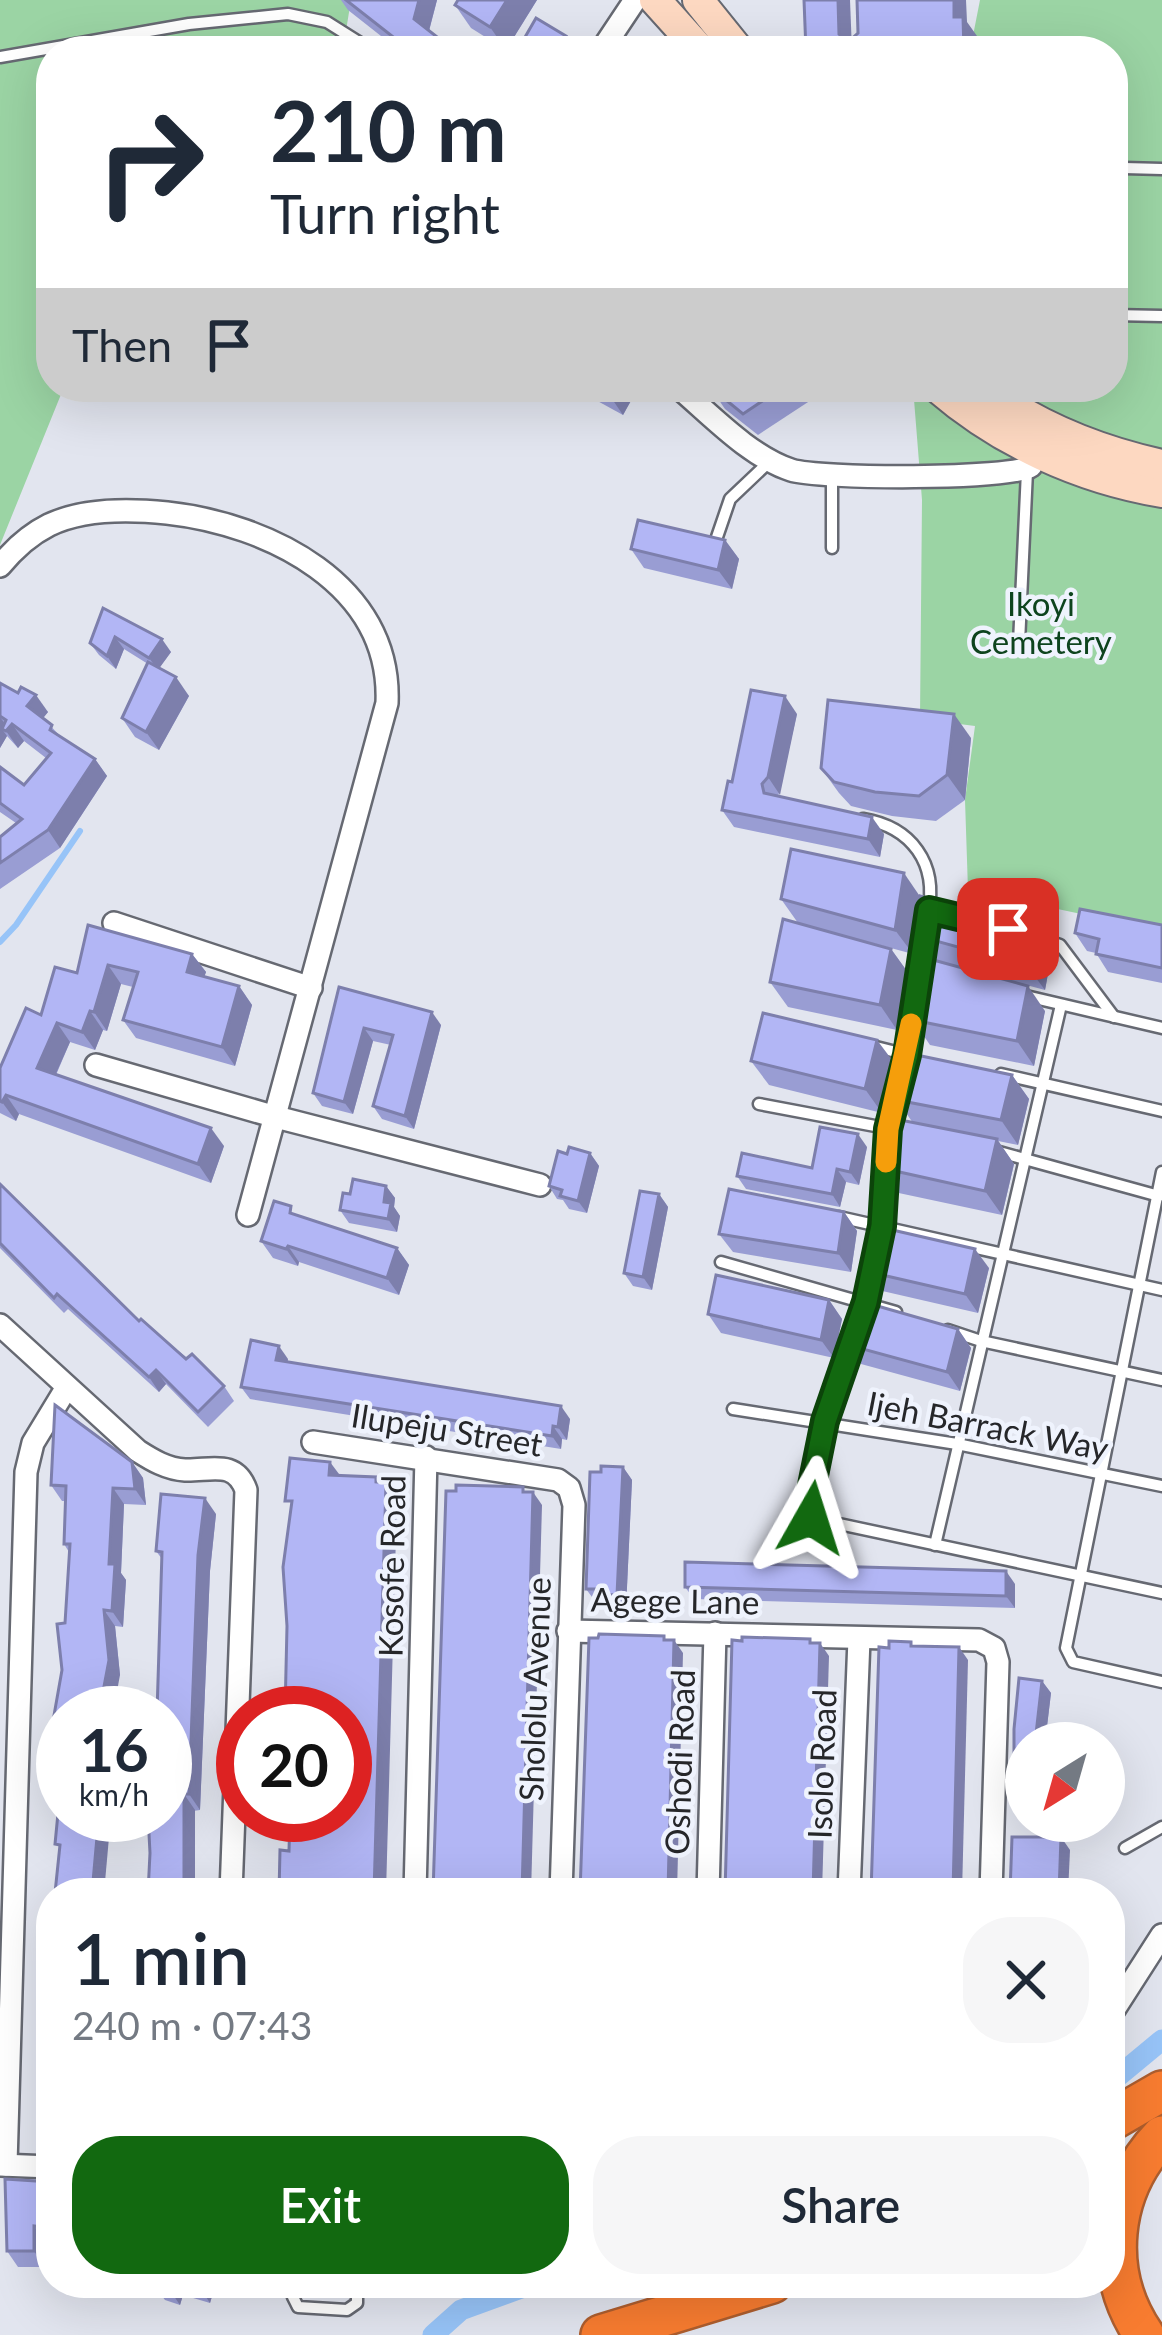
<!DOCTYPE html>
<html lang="en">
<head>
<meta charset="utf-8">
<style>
  :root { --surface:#fff; --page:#f6f6f7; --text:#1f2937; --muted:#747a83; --accent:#126910 }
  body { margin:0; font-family:Lato,sans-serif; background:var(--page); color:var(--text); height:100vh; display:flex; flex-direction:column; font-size:45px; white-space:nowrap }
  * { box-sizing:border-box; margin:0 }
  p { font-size:39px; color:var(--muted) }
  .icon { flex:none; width:66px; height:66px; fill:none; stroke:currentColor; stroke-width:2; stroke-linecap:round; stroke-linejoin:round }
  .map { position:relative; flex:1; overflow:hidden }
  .drawer { position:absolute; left:36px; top:1878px; width:1089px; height:420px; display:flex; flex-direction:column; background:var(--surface); border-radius:48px; box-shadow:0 12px 48px #0002 }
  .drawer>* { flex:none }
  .hud { position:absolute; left:36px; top:36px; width:1092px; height:366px; border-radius:48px; box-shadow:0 12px 48px #0002; background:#fff; color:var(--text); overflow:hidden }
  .needle { width:78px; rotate:217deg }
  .controls { position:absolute; left:1005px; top:1722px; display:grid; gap:24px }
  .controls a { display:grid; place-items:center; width:120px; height:120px; border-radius:50%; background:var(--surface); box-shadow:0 12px 48px #0002; font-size:60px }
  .speed { position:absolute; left:36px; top:1686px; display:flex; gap:24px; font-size:60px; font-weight:700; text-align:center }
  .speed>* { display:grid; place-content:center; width:156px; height:156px; border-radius:50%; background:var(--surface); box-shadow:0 12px 48px #0002; line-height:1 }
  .speed small { font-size:30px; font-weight:400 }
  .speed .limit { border:18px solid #d22; background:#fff; color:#111 }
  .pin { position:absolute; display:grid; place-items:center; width:102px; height:102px; color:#fff; margin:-51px; border-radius:24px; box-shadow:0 6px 18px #0006 }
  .me { position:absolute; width:132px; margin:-66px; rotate:6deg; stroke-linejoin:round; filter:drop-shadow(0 0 9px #0008) }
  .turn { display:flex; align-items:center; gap:42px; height:252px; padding:0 36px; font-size:54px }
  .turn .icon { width:156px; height:156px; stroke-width:2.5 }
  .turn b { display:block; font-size:84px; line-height:102px }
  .then { display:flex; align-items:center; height:114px; padding:0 36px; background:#0003; gap:24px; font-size:45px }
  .round { display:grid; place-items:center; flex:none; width:126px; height:126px; border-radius:48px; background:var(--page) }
  .overview { display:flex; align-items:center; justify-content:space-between; height:204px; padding:0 36px }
  h1 { font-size:72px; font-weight:600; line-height:90px }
  .action { display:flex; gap:24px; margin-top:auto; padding:24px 36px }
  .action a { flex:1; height:138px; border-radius:48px; background:var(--accent); color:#fff; font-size:48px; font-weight:600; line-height:138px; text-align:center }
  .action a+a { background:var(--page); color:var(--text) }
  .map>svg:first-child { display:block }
</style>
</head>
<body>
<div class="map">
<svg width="1162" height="2335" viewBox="0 0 1162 2335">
  <rect width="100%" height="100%" fill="#e2e5ef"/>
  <g fill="#9bd4a4">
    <path d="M0,0H351L344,43L337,51H51V387H64L0,545Z"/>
    <path d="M980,0H1162V931L968,890L965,800L975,726L920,719L922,500L913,387H1113V51H970Z"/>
  </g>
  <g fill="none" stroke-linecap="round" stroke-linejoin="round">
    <path stroke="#97c4f8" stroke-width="6" d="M0,942L16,925L80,831"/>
    <g stroke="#97c4f8" stroke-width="21">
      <path d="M1110,2083L1162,2040"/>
      <path d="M433,2335L461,2310L535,2283"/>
    </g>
    <g stroke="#666972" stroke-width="15">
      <g id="service">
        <path d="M0,57L189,24L288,14L327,22L373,51"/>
        <path d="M1124,168L1162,169"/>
        <path d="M1113,315L1162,316"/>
        <path d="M832,474V548"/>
        <path d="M716,540L730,499L769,462"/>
        <path d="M1019,643L1027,471"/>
        <path d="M863,819C912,827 938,864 928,912"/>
        <path d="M1029,934L1060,945L1114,1017"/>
        <path d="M1026,996L1162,1028"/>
        <path d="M872,1046L912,1056"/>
        <path d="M1001,1074L1162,1111"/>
        <path d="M759,1104L891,1129"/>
        <path d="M888,1130L907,1055L924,936"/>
        <path d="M992,1150L1159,1196"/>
        <path d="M1162,1172L1066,1648L1073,1662L1162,1682"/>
        <path d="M839,1217L1162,1290"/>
        <path d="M880,1238L886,1167"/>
        <path d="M721,1262L896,1312"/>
        <path d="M862,1314L873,1268"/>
        <path d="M948,1330L981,1341L1162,1380"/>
        <path d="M854,1337L825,1421L809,1505L811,1518L1162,1593"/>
        <path d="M733,1409L957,1444L1162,1486"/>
        <path d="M935,1545L1061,1005"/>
        <path d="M1125,1848L1162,1827"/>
        <path d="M294,2283L293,2297L298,2307L347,2310L357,2303V2283"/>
      </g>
    </g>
    <g stroke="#666972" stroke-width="26">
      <g id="minor">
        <path d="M601,51L635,0"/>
        <path d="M678,387C711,415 749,456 791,470C818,479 1012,480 1031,466L1039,443"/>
        <path d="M0,566C13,550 31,534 49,525C84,508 129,509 167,513C268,524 392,584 387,703L248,1215"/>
        <path d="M114,923L311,988"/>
        <path d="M96,1065L276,1117L540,1185"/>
        <path d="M0,1325L138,1451C152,1460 167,1469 185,1470C210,1471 235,1459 246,1490L231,1893"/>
        <path d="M313,1442L558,1480L569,1488L574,1505L561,1893"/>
        <path d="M568,1631L979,1640L994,1648L998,1662L991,1893"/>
        <path d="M415,1893L426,1457"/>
        <path d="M708,1893L715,1633"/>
        <path d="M849,1893L859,1639"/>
        <path d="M1110,2016L1162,1935"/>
        <path d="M0,2165L51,2167"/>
        <path d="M6,2165L26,1472L33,1443L67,1387"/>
      </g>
    </g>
    <g stroke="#666972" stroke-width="34">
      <g id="secondary">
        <path d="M655,0L701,51"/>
        <path d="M698,0L739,51"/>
        <path d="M937,387C1001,442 1079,478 1162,492"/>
        <path d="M983,387C1036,426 1098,451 1162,465"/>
      </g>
    </g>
    <g stroke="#ae5e2e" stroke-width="44">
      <g id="motorway">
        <path d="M1110,2121L1162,2091"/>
        <path d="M601,2335L772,2283"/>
        <path d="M1144,2335C1101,2272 1109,2191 1162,2136"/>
      </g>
    </g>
    <use href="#service" stroke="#fff" stroke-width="10"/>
    <use href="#minor" stroke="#fff" stroke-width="21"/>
    <use href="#secondary" stroke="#fdd8c1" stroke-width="30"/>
    <use href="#motorway" stroke="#f87c30" stroke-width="39"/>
  </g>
  <g fill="#999dd3">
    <path d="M341,0H437L429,31L455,51H400L348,10Z"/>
    <path d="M458,0H537L506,50L471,28L455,5Z"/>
    <path d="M572,387H637L638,388L623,415Z"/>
    <path d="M710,387H831L758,435L725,409Z"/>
    <path d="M725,540L739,559L732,589L644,568L631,549Z"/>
    <path d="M103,608L171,652L159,668L189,696L159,750L135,737L122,718L148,664L124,649L116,669L99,655L90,643Z"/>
    <path d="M0,683L48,712L43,718L61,737L95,759L107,776L60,848L0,889V837L16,823L0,812V767L24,785L46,758L24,741L18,748L7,736L0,748Z"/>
    <path d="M797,714L778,797L884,834L880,857L734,827L722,810L732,782Z"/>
    <path d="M971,738L965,800L936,821L892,816L851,806L839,793L821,768Z"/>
    <path d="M920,896L1035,927L1052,952L1045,990L931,960L915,936L913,954L798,923L781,899Z"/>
    <path d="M88,925L192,954L206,972L204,976L239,986L252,1005L235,1066L136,1038L123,1020L133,987L121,984L107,1031L103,1030L95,1050L70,1042L56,1075L224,1146L211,1183L19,1114L16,1121L0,1113V1068L41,1015L77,973Z"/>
    <path d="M1162,925V983L1108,972L1096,953L1087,951L1075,933Z"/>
    <path d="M891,949L909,974L897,1030L788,1007L770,982Z"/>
    <path d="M339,987L441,1025L414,1129L382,1119L373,1106L391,1045L373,1041L353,1114L322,1106L313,1093Z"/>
    <path d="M1045,1011L1034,1066L930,1045L913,1020Z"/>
    <path d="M751,1061L895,1064L882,1113L769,1085Z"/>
    <path d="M1012,1075L1029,1099L1018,1145L998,1141L1014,1164L1002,1215L894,1192L877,1167L913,1123L897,1100Z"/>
    <path d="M867,1147L859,1185L846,1182L840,1207L746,1189L737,1176L812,1168Z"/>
    <path d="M590,1153L599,1166L587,1213L569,1209L563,1200L557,1199L549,1186L567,1154Z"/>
    <path d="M0,1184L139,1321L224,1386L234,1401L208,1427L166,1384L159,1392L68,1309L64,1313L0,1248Z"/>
    <path d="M386,1186L395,1198L394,1207L400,1216L397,1232L349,1223L340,1210L350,1194Z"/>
    <path d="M659,1194L668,1207L652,1290L633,1286L624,1273Z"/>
    <path d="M844,1212L857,1231L851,1272L733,1252L719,1234Z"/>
    <path d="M298,1215L397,1248L409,1265L399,1295L299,1262L298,1266L273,1258L261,1241Z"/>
    <path d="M989,1268L978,1313L878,1290L865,1271Z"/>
    <path d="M829,1300L842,1319L834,1358L721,1333L708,1314Z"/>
    <path d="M958,1329L971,1348L960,1391L861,1364L848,1345Z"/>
    <path d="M288,1359L287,1362L570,1419L567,1440L562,1439L561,1449L250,1399L241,1387Z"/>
    <path d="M132,1462L143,1478L146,1505L124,1504L121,1573L126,1580L123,1627L115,1626L120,1675L63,1713V1735L53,1721L62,1670L69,1552L64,1544L66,1501H62L51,1485Z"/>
    <path d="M623,1467L632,1480L626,1608L605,1607L601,1602L595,1601L586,1589L601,1472Z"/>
    <path d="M216,1514L210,1571L200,1810L165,1815L162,1559L156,1551Z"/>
    <path d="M1015,1584V1608L694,1599L685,1587Z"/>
    <path d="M1019,1678L1042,1681L1051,1693L1045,1743H1026V1816H1023L1014,1804V1729Z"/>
    <path d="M51,2182V2243L45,2242V2267H18L7,2251Z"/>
    <path d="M152,2283H216L210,2303L183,2295L180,2305L165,2300Z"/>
  </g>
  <g fill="#7d7fac">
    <path d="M419,0H437L427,38L414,19Z"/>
    <path d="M507,0H537L506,50L490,27Z"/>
    <path d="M838,0H850L852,51L839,34Z"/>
    <path d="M954,0H966L967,22L977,36V51H964L954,17Z"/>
    <path d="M566,36L576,51H557Z"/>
    <path d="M615,387L638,388L623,415L610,396Z"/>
    <path d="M725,540L739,559L732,589L718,570Z"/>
    <path d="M115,637L124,649L116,669L107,656Z"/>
    <path d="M162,639L171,652L158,670L149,658Z"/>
    <path d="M176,677L189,696L159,750L146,732Z"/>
    <path d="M36,695L48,712L39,723L27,706Z"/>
    <path d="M785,696L797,714L780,795L768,777Z"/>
    <path d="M954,714L971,738L965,800L947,775Z"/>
    <path d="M0,717L8,728L12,724L24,741L18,748L6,731L2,729L7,736L0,748Z"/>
    <path d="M95,759L107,776L60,848L48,830Z"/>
    <path d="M872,817L884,834L880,857L868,839Z"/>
    <path d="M904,873L921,898L913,954L895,930Z"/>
    <path d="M1035,927L1052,952L1045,990L1027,966Z"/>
    <path d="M891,949L909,974L897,1030L880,1005Z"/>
    <path d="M192,954L206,972L200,990L187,972Z"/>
    <path d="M108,965L121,984L107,1031L94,1012Z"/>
    <path d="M239,986L252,1005L235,1066L222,1047Z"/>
    <path d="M1028,986L1045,1011L1034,1066L1017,1041Z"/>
    <path d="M90,1011L103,1030L95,1050L82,1032Z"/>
    <path d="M432,1012L441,1025L414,1129L405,1116Z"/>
    <path d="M57,1023L70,1042L50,1087L37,1068Z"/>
    <path d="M364,1028L373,1041L353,1114L344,1102Z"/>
    <path d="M877,1040L895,1064L882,1113L865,1089Z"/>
    <path d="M1012,1075L1029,1099L1018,1145L1001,1120Z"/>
    <path d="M6,1095L19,1114L16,1121L2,1102Z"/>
    <path d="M211,1128L224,1146L211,1183L198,1164Z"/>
    <path d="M858,1134L867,1147L859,1185L850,1172Z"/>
    <path d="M997,1139L1014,1164L1002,1215L985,1191Z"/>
    <path d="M590,1153L599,1166L587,1213L578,1201Z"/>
    <path d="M837,1169L846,1182L840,1207L832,1194Z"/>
    <path d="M386,1186L395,1198L394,1207L400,1216L397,1232L388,1219L384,1202Z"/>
    <path d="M659,1194L668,1207L652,1290L643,1277Z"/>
    <path d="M844,1212L857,1231L851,1272L838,1253Z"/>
    <path d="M288,1246L299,1262L298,1266L286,1249Z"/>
    <path d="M397,1248L409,1265L399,1295L387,1278Z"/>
    <path d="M975,1249L989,1268L978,1313L965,1294Z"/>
    <path d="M829,1300L842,1319L834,1358L821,1340Z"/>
    <path d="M958,1329L971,1348L960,1391L947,1372Z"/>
    <path d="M279,1346L288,1359L285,1373L276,1360Z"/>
    <path d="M156,1370L166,1384L159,1392L149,1377Z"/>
    <path d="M561,1406L570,1419L567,1440L558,1427Z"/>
    <path d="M553,1426L562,1439L561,1449L552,1436Z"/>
    <path d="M132,1462L143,1478L146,1505L135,1489Z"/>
    <path d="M330,1462L342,1478L329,1475Z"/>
    <path d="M623,1467L632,1480L626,1608L617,1595Z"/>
    <path d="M376,1477L386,1491V1483L397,1499L386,1893H374Z"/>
    <path d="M113,1488L124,1504L121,1573L126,1580L123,1627L112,1611L109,1564Z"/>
    <path d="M533,1492L542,1505L531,1893H522Z"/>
    <path d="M205,1498L216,1514L210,1571L200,1810L189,1794L198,1555Z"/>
    <path d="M1006,1571L1015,1584V1608L1006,1596Z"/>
    <path d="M104,1610L115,1626L120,1675L113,1713H99Z"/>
    <path d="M674,1640L683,1653L677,1893H668Z"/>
    <path d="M820,1643L829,1656L822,1893H813Z"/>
    <path d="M959,1647L968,1660L962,1893H953Z"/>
    <path d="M1042,1681L1051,1693L1045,1743H1035Z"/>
    <path d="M184,1794L195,1810V1893H184Z"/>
    <path d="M99,1815H111L104,1893H92Z"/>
    <path d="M1061,1837L1070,1850L1068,1893H1059Z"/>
    <path d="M34,2226L45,2242V2267L34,2251Z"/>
    <path d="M165,2283H175L183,2295L180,2305Z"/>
    <path d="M197,2283H216L210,2303Z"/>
  </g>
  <g fill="#b2b6f5" stroke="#7d7fac" stroke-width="3">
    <path d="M346,0H419L414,19L455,51H411Z"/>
    <path d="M458,0H507L490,27L455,5Z"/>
    <path d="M804,0H838L839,34L848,42L858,33L857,0H954V17H963L964,51H806Z"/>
    <path d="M536,18L566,36L557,51H517Z"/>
    <path d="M593,387H615L610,396Z"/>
    <path d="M710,387H783L743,414Z"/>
    <path d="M638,520L725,540L718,570L631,549Z"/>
    <path d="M103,608L162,639L149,658L115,637L107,656L90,643Z"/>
    <path d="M148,662L176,677L146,732L122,718Z"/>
    <path d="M0,683L18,693L21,687L36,695L27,706L52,725L50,730L95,759L48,830L0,863V837L22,819L0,803V767L24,785L51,753L12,724L6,731L2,729L6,720L0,716Z"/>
    <path d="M751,690L785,696L768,777L762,784L764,793L872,817L868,839L722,810L728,781L732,782Z"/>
    <path d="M828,700L954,714L947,775L919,796L875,792L834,782L821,768Z"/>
    <path d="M791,849L904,873L895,930L781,899Z"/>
    <path d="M920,896L1035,927L1027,966L914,935Z"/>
    <path d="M1080,909L1162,925V968L1096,954L1099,939L1075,933Z"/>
    <path d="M783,919L891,949L880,1005L770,982Z"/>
    <path d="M88,925L192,954L187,972L239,986L222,1047L123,1020L138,972L108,965L94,1012L90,1011L82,1032L57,1023L37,1068L211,1128L198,1164L6,1095L2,1102L0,1101V1068L26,1008L41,1015L55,967L77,973Z"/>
    <path d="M926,958L1028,986L1017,1041L913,1020Z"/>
    <path d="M339,987L432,1012L405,1116L373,1106L393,1035L364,1028L344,1102L313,1093Z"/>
    <path d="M763,1013L877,1040L865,1089L751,1061Z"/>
    <path d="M907,1053L1012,1075L1001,1120L897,1100Z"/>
    <path d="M885,1117L997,1139L985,1191L877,1167Z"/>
    <path d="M820,1127L858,1134L850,1172L837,1169L832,1194L737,1176L742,1153L812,1168Z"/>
    <path d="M569,1147L590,1153L578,1201L560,1196L562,1190L549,1186L558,1151L567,1154Z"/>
    <path d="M353,1179L386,1186L384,1202L391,1203L388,1219L340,1210L343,1193L350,1194Z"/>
    <path d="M0,1184L139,1321L141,1319L186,1359L192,1354L224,1386L198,1412L156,1370L149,1377L57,1294L54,1298L0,1243Z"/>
    <path d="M729,1189L844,1212L838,1253L719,1234Z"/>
    <path d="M640,1191L659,1194L643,1277L624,1273Z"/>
    <path d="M274,1201L291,1206L290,1213L397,1248L387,1278L288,1246L286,1249L261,1241Z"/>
    <path d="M875,1226L975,1249L965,1294L865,1271Z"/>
    <path d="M716,1275L829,1300L821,1340L708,1314Z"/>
    <path d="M860,1301L958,1329L947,1372L848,1345Z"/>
    <path d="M251,1340L279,1346L276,1360L561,1406L558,1427L553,1426L552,1436L241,1387Z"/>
    <path d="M55,1405L132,1462L135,1489L113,1488L109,1564H115L112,1611L104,1610L109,1660L99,1713H63V1723L53,1721L62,1670L57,1624L65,1623L70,1544H64L66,1486L51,1485Z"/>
    <path d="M290,1458L330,1462L329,1475L376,1477V1482L386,1483L374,1893H279L280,1850L289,1851L290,1815H345V1713H285L287,1626L283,1567L292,1501H285Z"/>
    <path d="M601,1466L623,1467L617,1595L596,1594V1589H586L590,1472H601Z"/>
    <path d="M456,1485L523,1487V1492H533L522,1893H433L446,1491H456Z"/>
    <path d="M161,1494L205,1498L198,1555L189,1794H184V1893H148L150,1853L148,1815H165V1713H157L162,1552L156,1551Z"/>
    <path d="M685,1562L1006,1571V1596L685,1587Z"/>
    <path d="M599,1634L664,1636V1640H674L668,1893H580L589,1638H598Z"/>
    <path d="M742,1637L810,1639V1643H820L813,1893H725L732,1640L742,1641Z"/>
    <path d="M889,1641L911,1642V1646L959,1647L953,1893H871L879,1647L889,1648Z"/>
    <path d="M1019,1678L1042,1681L1035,1743H1026V1804H1014V1729Z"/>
    <path d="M59,1803H63V1815H99L92,1893H55L60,1845L55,1844Z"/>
    <path d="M1012,1837H1061L1059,1893H1010Z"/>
    <path d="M51,1998V2032L48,2031Z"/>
    <path d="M5,2179L51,2182V2228L34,2226V2251H7Z"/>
  </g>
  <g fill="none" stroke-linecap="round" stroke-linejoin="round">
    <g stroke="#0c440a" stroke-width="30">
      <path id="route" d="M811,1518L808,1505L825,1421L866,1302L882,1226L888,1129L907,1055L929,910L1008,929"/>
    </g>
    <use href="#route" stroke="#126910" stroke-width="21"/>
    <path stroke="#f59e0b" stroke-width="21" d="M886,1162L888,1129L911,1024"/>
  </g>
  <g text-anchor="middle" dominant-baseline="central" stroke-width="9" stroke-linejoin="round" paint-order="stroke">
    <g font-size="33" fill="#0e441e" stroke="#eff3fd">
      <text x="1041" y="603">Ikoyi<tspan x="1041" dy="38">Cemetery</tspan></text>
    </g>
    <g font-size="33" fill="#26272a" stroke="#eff3fd">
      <text transform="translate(988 1425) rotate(11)">Ijeh Barrack Way</text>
      <text transform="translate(447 1429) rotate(9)">Ilupeju Street</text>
      <text transform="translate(391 1566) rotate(-89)">Kosofe Road</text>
      <text transform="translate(675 1600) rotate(1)">Agege Lane</text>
      <text transform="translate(534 1689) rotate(-88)">Shololu Avenue</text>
      <text transform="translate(679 1762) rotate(-88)">Oshodi Road</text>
      <text transform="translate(821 1764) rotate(-88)">Isolo Road</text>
    </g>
  </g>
</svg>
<div class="controls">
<a><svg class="needle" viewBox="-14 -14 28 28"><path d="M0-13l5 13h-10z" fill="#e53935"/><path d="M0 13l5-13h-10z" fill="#747a83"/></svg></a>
</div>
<div class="speed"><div>16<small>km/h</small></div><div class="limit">20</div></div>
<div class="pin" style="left:1008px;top:929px;background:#d93025"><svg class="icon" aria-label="arrive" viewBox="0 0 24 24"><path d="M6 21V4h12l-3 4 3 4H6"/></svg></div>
<svg class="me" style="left:811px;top:1518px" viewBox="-20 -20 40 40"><path d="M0-17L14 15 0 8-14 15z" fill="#126910" stroke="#fff" stroke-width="4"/></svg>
<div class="hud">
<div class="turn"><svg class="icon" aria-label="right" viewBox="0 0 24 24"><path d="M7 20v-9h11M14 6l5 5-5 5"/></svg><div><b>210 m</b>Turn right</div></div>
<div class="then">Then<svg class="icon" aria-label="arrive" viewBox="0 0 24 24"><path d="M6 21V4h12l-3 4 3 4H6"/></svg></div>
</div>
<section class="drawer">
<div class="overview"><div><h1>1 min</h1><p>240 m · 07:43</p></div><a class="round"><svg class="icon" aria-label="close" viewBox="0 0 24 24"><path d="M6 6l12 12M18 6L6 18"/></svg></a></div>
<div class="action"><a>Exit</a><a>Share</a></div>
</section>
</div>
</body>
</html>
